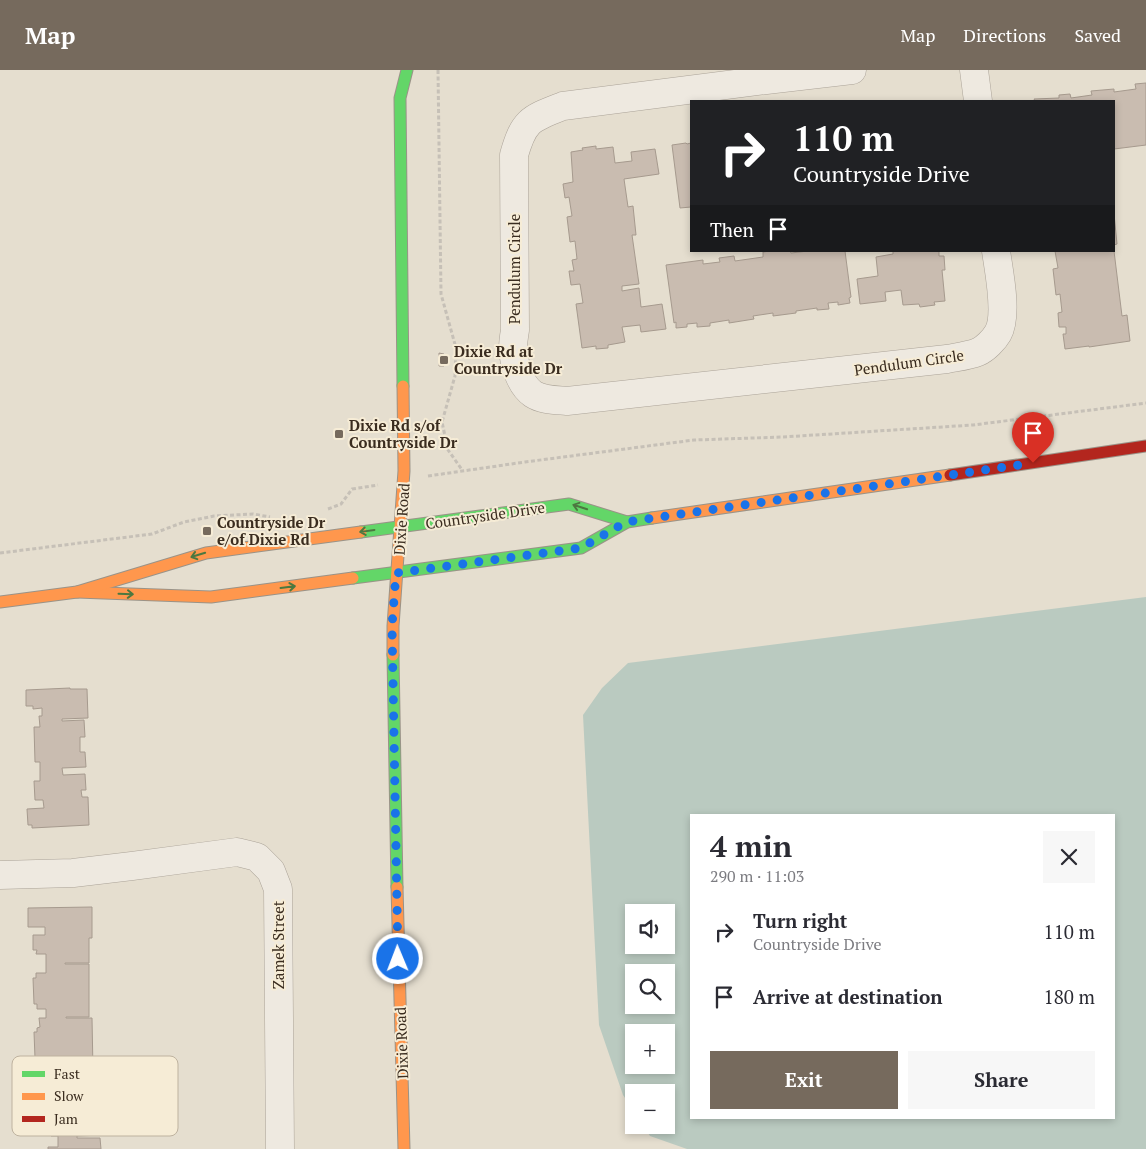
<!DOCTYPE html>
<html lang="en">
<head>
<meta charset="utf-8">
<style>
  :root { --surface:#fff; --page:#f7f7f7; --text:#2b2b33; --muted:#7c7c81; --accent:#766a5d }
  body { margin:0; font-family:"PT Serif",serif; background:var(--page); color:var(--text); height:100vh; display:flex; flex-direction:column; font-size:19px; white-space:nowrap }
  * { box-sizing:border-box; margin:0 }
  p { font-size:16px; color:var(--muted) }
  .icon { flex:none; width:28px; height:28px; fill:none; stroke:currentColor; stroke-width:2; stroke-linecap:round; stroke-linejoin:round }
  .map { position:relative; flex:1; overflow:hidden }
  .drawer { position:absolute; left:690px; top:744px; width:425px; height:305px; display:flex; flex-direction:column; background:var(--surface); border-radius:0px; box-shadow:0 2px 8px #0003 }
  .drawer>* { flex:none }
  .guide { position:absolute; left:690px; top:30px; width:425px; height:152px; border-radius:0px; box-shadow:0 2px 8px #0003; background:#202124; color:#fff; overflow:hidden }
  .tools { position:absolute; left:625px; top:834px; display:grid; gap:10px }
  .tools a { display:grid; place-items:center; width:50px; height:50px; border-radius:0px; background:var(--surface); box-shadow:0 2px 8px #0003; font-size:25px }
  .pin { position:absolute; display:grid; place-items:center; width:42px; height:42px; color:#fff; margin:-51px -21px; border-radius:50% 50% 50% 0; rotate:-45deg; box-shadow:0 0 5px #0007 }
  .pin .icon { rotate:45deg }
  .me { position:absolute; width:55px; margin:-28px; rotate:359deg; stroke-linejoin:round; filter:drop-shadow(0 0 4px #0008) }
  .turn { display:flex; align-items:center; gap:18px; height:105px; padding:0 20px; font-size:22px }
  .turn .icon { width:65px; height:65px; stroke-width:2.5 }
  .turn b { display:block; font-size:35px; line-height:42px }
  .then { display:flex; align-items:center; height:48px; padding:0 20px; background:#0003; gap:10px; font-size:19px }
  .round { display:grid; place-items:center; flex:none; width:52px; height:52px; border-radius:0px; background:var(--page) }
  .headline { display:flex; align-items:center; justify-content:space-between; height:85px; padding:0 20px }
  h1 { font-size:30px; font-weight:700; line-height:38px }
  .primary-button { display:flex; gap:10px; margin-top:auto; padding:10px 20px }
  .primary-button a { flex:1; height:58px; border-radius:0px; background:var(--accent); color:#fff; font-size:20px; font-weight:700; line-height:58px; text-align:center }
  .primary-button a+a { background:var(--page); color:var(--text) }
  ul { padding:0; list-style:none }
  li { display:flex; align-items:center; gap:15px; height:65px; padding:0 20px }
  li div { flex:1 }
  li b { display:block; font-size:19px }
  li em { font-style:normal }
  header { display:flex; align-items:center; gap:30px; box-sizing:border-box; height:70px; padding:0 25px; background:var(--accent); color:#fff }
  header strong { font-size:24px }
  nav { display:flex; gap:28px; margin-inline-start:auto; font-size:18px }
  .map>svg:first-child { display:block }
</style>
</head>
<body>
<header>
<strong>Map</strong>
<nav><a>Map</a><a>Directions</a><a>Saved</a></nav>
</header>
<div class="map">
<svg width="1146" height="1079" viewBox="0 0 1146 1079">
  <rect width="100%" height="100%" fill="#e5decf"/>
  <path fill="#bacac0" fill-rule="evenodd" d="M1146,527V1079H687L650,1066L643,1055H666V1022H634V1041L623,1025L599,955L583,645L602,618L628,593ZM691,745H1114V1048H691ZM634,842H666V875H634ZM634,902H666V935H634ZM634,962H666V995H634Z"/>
  <g fill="#c9bcb0" stroke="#a69a8e">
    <path d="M1146,13V75L1114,79V31H1035L1034,29L1059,28V25L1070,24L1071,28L1092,25L1091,21L1114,19V22L1136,19L1135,14Z"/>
    <path d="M686,73L687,74L691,73V137L680,138L672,75Z"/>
    <path d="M596,76V79L613,77L615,93L632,91L631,82L655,79L659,104L624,109L628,137L633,136L636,165H632L639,214L622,216V221L639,218L641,237L662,234L666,259L641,262L640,255L622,257L625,272L608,275V278L596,279V276L582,278L576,234L583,233L580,214L571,215L569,201H574L572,190L577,189L575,171L570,172L567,147L572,146L569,127L565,128L563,114L573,112L571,82L583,80L582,78Z"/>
    <path d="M1114,144L1117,174L1114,175Z"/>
    <path d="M770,181H790L791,183L808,181H845L851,227L849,228L850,233L838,235V232L828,233L829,239L817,240V238L796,241V243L773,246V243L753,246L754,249L729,253V250L710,253V256L697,257V253L687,254V257L676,258V252L674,253L666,195L703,190V194L720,192L719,188L734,186L735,191L763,187V182Z"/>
    <path d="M893,181H939V186H944L945,200H942L945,231L934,232L935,235L920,237L919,234L903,235L901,220L885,222L886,231L860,234L857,209L878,206L876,187L893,184Z"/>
    <path d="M1055,181H1114L1122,246L1127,245L1130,271L1089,277V276L1065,279L1063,264H1066V257H1059L1058,243L1062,242L1060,224L1056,225L1053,199L1058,198Z"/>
    <path d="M439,283L444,284V296H439Z"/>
    <path d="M70,618V619H87L88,648L62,649V651L84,650L85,667H80V682H85L86,697L62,698L63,705L85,704L86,720H81L82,727H88L89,755L32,758V755H28L27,739L44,738L43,730H35L34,711H40V692H35L34,657H40L39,646H42V638L33,639V636H26V620Z"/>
    <path d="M92,837V868H89V893H65V894H89V947H66V948H92L93,1001H66H93V1030H35V1016H38V1012L40,1011V1002H47V1001H41V993H37V988H35L34,962H37V958L40,957L39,948H46V939H37V934H34L33,908H36V903H46V884H36L37,880H33V865H45V857H28V838Z"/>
    <path d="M45,1038H102L103,1065L77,1066V1068H100L101,1079H48V1077H58V1066H51V1058H48V1053H46Z"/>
  </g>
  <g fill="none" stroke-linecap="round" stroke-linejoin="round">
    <g stroke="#aba398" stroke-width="29">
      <g id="street">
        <path d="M852,0L766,10L563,36C530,49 524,50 514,85L515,260C514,266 513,273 513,279C514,294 520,315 533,324C542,330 556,330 567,331L947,289C957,287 968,286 978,282C985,279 994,270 998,263C1008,245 999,202 996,181"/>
        <path d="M974,0L978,31"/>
        <path d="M0,805L73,803L132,796L237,782L257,787L271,801L278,819L280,1079"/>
      </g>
    </g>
    <g stroke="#9a9388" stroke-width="13">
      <g id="fast">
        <path d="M403,316L400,28L407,0"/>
        <path d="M361,462L569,434L627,452"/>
        <path d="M353,508L581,478L627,452L652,448"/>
        <path d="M393,585L397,817"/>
      </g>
    </g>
    <g stroke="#9a9388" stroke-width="13">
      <g id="slow">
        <path d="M652,448L950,405"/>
        <path d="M77,522L211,527L353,508"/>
        <path d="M0,532L77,522L206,483L361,462"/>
        <path d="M393,585V556L404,401L403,316"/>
        <path d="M397,817L404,1079"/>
      </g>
    </g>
    <g stroke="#9a9388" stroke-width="13">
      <path id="jam" d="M950,405L1146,376"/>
    </g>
    <g stroke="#c6c0b7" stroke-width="3" stroke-dasharray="4 2.5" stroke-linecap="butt">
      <path d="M438,0L441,224L456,278L455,306L442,352L448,380L463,401"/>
      <path d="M428,406L525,392L694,370L783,367L973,355L1146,333"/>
      <path d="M328,439L341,434L352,419L378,415"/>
      <path d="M0,483L152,464L184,452L214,446L253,444L270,447"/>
    </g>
    <use href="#street" stroke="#eee9e0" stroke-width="28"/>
    <use href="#fast" stroke="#63d668" stroke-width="11"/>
    <use href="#slow" stroke="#ff974d" stroke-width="11"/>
    <use href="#jam" stroke="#b3261e" stroke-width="11"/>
  </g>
  <defs><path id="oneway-shaft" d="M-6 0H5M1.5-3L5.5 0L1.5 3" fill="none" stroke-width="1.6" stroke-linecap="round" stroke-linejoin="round" transform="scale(1.25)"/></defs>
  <g stroke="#4c7840">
    <use href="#oneway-shaft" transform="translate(580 437) rotate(-162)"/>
    <use href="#oneway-shaft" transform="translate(367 461) rotate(172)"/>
    <use href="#oneway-shaft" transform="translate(198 485) rotate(163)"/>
    <use href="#oneway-shaft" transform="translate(288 517) rotate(-7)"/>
    <use href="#oneway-shaft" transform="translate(126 524) rotate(2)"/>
  </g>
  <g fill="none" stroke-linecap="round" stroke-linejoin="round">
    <path stroke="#1a73e8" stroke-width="9" stroke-dasharray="0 16.2" d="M398,889L392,556L396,503L581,478L626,452L1033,393"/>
  </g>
  <g fill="#766a5d" stroke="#f6ecd6" stroke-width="2">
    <rect x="439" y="285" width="10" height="10" rx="2.5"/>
    <rect x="334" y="359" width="10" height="10" rx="2.5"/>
    <rect x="202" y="456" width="10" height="10" rx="2.5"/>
  </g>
  <g text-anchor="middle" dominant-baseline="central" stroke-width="4" stroke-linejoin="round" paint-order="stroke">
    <g font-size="15" fill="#3a2c1f" stroke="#f6ecd6">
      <text transform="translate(514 199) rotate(-90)">Pendulum Circle</text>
      <text transform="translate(909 292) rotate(-8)">Pendulum Circle</text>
      <text transform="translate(485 445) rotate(-8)">Countryside Drive</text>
      <text transform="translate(401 449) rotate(-86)">Dixie Road</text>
      <text transform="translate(278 875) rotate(-90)">Zamek Street</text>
      <text transform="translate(401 973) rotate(-92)">Dixie Road</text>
    </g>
    <g font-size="15" font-weight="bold" fill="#3a2c1f" stroke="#f6ecd6" text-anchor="start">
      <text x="454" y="281">Dixie Rd at<tspan x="454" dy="17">Countryside Dr</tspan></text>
      <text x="349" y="355">Dixie Rd s/of<tspan x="349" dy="17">Countryside Dr</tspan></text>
      <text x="217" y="452">Countryside Dr<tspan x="217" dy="17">e/of Dixie Rd</tspan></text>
    </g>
  </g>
  <rect x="12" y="986" width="166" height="80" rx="8" fill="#f6ecd6" stroke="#beb29f" stroke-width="1"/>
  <rect x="22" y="1001" width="23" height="6" fill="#63d668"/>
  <rect x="22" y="1023" width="23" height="7" fill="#ff974d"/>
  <rect x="22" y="1046" width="23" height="6" fill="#b3261e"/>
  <g font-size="14" fill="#3a2c1f">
    <text x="54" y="1009">Fast</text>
    <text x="54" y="1031">Slow</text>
    <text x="54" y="1054">Jam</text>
  </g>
</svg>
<div class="tools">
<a><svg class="icon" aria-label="sound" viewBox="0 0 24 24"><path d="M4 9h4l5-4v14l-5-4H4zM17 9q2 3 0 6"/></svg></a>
<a><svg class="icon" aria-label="search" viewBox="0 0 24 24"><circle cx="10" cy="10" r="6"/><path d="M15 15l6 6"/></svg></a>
<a>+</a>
<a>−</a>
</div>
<div class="pin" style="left:1033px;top:393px;background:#d93025"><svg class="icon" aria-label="arrive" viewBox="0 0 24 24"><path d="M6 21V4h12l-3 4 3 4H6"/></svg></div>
<svg class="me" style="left:398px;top:889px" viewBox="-20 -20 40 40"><circle r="17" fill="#1a73e8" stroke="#fff" stroke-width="3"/><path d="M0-11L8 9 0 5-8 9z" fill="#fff"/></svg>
<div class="guide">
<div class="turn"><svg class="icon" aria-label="right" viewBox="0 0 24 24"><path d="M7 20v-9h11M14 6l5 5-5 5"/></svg><div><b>110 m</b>Countryside Drive</div></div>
<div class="then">Then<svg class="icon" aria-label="arrive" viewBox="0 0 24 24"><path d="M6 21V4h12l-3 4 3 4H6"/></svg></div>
</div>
<section class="drawer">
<div class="headline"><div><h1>4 min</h1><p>290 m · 11:03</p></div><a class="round"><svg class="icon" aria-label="close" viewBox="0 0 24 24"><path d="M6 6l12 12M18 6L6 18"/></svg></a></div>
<ul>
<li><svg class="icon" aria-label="right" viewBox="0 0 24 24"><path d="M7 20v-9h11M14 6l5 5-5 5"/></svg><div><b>Turn right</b><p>Countryside Drive</p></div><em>110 m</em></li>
<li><svg class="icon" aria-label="arrive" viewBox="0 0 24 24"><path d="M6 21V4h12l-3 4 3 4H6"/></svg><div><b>Arrive at destination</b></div><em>180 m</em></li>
</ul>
<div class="primary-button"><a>Exit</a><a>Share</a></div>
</section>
</div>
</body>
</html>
